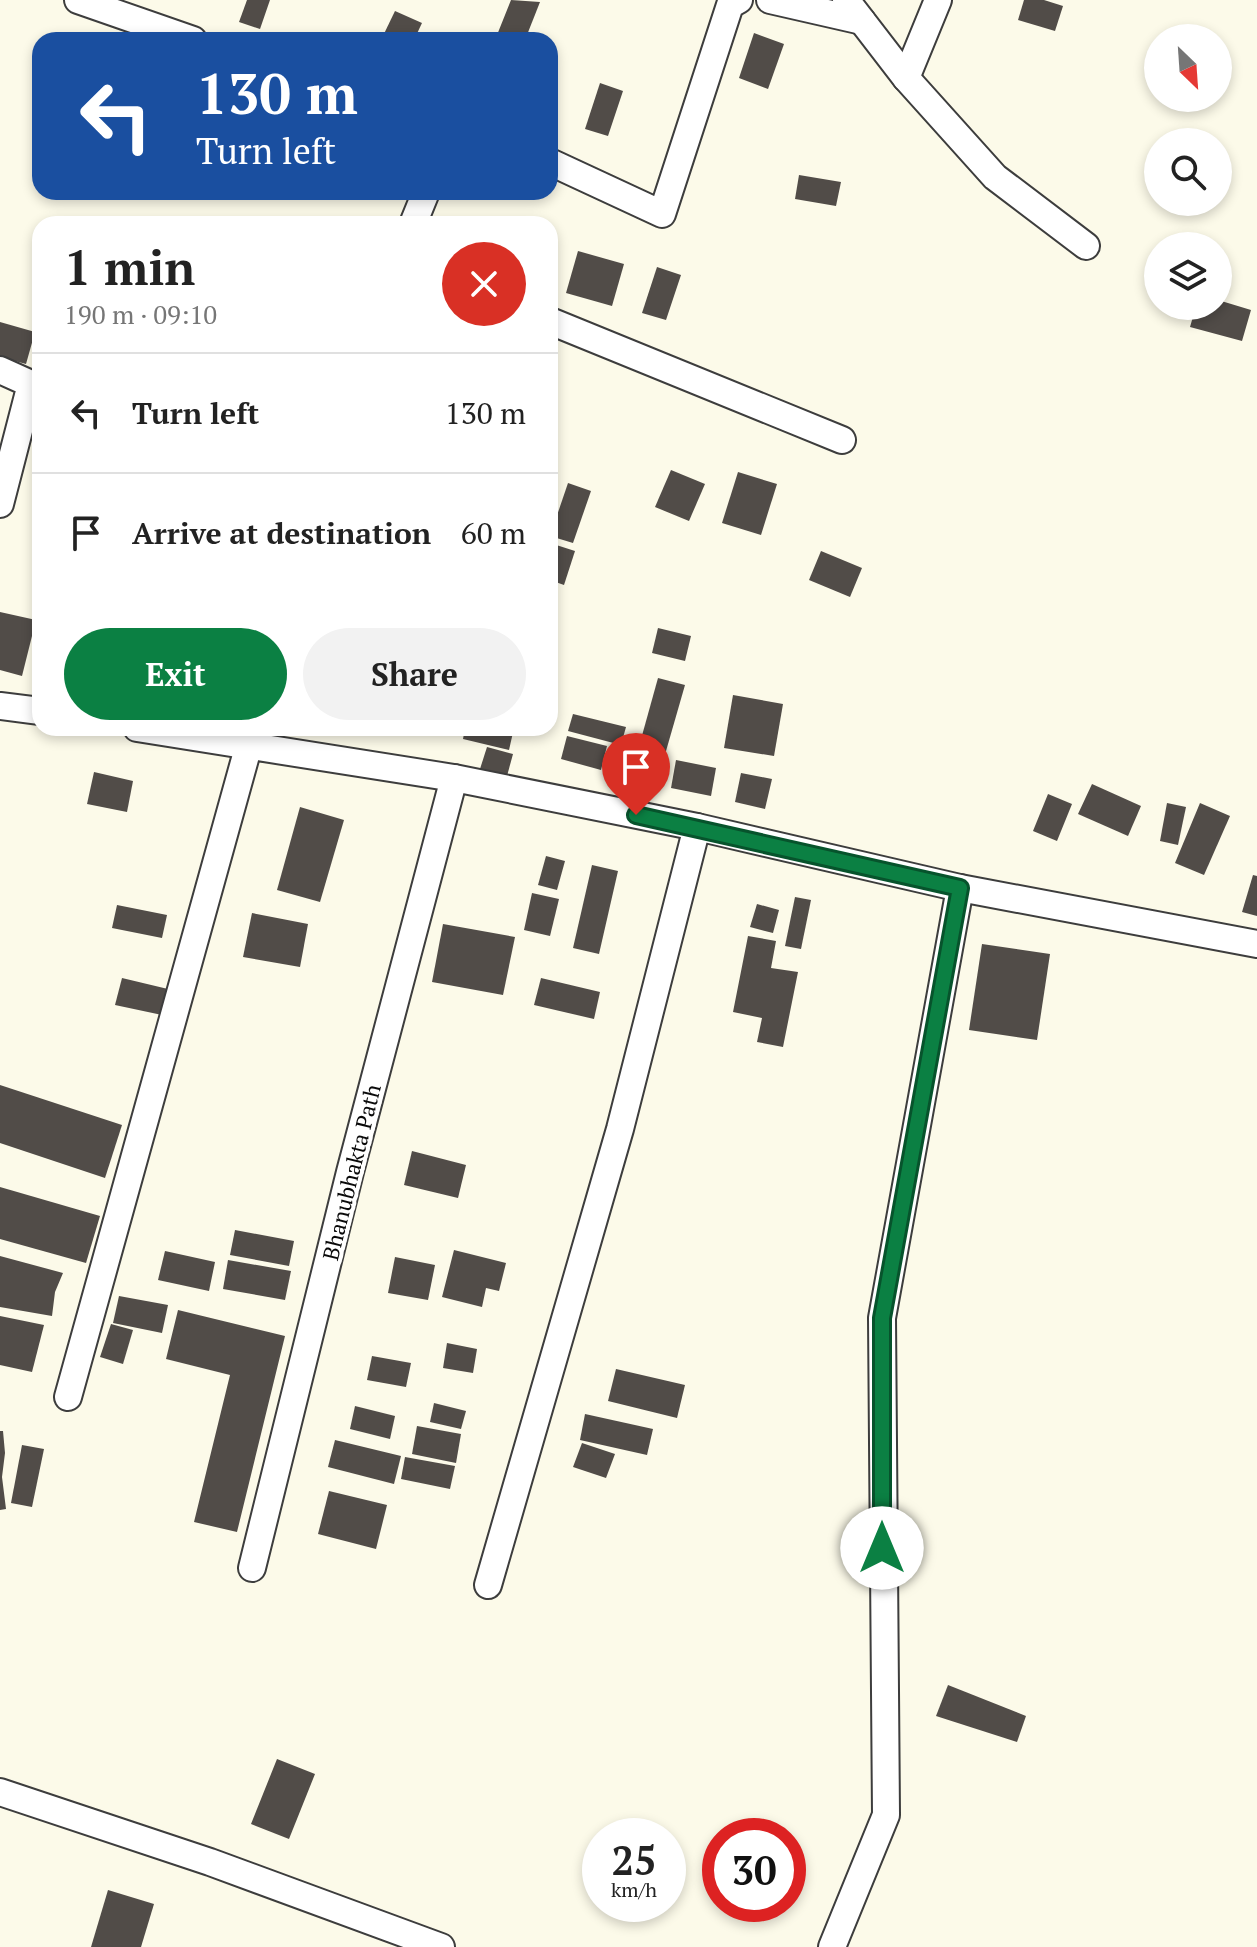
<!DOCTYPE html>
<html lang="en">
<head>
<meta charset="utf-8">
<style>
  :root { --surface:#fff; --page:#f2f2f2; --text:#222; --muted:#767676; --line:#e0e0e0; --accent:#0b8043 }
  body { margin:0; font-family:"PT Serif",serif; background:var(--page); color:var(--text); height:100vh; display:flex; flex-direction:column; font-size:30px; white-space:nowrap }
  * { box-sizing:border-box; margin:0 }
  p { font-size:26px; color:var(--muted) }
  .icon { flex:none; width:44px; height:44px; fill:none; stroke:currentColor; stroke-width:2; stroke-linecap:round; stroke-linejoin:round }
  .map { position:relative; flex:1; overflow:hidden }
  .sheet { position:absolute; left:32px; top:216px; width:526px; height:520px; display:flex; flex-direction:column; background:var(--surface); border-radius:24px; box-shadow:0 4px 12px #0003 }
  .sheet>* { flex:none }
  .top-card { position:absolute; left:32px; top:32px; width:526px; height:168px; border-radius:24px; box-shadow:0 4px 12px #0003; background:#1a4fa0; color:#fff; overflow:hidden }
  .needle { width:52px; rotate:155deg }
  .buttons { position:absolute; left:1144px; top:24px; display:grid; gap:16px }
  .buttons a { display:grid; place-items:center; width:88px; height:88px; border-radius:50%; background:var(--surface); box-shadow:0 4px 12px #0003; font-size:40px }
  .speed { position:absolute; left:582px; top:1818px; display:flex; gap:16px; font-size:40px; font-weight:700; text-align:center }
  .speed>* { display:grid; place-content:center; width:104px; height:104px; border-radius:50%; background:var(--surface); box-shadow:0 4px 12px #0003; line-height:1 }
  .speed small { font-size:20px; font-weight:400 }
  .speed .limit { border:12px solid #d22; background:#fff; color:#111 }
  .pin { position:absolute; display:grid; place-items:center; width:68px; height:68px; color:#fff; margin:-82px -34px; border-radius:50% 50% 50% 0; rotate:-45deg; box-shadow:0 0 8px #0007 }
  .pin .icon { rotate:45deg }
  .me { position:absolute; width:88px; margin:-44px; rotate:0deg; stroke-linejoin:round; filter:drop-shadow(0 0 6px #0008) }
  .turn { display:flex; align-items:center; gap:28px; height:168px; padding:0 32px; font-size:36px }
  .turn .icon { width:104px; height:104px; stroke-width:2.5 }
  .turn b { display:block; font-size:56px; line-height:68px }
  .round { display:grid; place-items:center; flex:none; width:84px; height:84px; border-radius:42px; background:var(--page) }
  .overview { display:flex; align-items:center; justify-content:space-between; height:136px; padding:0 32px }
  h1 { font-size:48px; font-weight:600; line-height:60px }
  .cta { display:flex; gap:16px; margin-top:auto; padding:16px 32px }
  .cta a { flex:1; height:92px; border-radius:48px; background:var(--accent); color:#fff; font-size:32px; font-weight:600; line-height:92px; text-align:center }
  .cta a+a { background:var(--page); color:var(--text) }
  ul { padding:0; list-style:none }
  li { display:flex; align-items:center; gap:24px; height:120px; padding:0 32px; border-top:2px solid var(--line) }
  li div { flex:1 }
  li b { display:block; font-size:30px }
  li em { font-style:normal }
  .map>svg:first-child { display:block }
</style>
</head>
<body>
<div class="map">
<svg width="1257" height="1947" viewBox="0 0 1257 1947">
  <rect width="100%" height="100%" fill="#fcfae9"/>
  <g fill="#514c48">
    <path d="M247,0H270L260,29L239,22Z"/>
    <path d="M511,0L540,2L525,40L497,35Z"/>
    <path d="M1024,0H1044L1063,6L1055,31L1018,20Z"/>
    <path d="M395,11L422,23L414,40H381Z"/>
    <path d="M754,33L784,44L768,89L739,78Z"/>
    <path d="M600,83L623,91L608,136L585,129Z"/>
    <path d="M799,175L841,182L836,206L795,199Z"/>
    <path d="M578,251L624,264L612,306L566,293Z"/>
    <path d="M657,267L681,275L666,320L642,313Z"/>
    <path d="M1218,300L1251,310L1242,341L1190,327L1196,306H1218Z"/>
    <path d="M0,322L35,332L26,364L0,357Z"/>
    <path d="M671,470L705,484L689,521L655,507Z"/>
    <path d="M738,472L777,484L761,535L722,523Z"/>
    <path d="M568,483L591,491L573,543L550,536Z"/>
    <path d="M550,543L575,551L564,585L550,580Z"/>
    <path d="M821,551L862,568L850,597L809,580Z"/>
    <path d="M0,612L36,620L22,676L0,670Z"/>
    <path d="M658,628L691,636L685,661L652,653Z"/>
    <path d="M658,678L685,685L664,758L638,750Z"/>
    <path d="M733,695L783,704L774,756L724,748Z"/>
    <path d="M573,714L626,727L621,745L568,731Z"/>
    <path d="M465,728H514L509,750L463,739Z"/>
    <path d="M567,736L607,746L601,770L561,759Z"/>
    <path d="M487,747L513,754L507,776L480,769Z"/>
    <path d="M676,760L716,768L711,796L671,788Z"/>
    <path d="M94,772L133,781L127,812L87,804Z"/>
    <path d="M741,773L772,779L765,809L735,802Z"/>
    <path d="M1092,784L1141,806L1128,836L1078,814Z"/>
    <path d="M1048,794L1072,804L1057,841L1033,831Z"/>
    <path d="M1167,803L1186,807L1178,845L1160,841Z"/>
    <path d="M1200,803L1230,816L1204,875L1175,863Z"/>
    <path d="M300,807L344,820L320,902L277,890Z"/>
    <path d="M546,856L565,861L557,890L538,885Z"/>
    <path d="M592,865L618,871L599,954L573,948Z"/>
    <path d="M1253,875L1257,876V916L1242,912Z"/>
    <path d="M532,893L559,899L550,936L524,930Z"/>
    <path d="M795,897L811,900L801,949L785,946Z"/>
    <path d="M757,904L779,910L773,933L750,927Z"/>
    <path d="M117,905L167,915L162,938L112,928Z"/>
    <path d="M252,913L308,924L300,967L243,957Z"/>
    <path d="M443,924L515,937L503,995L432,982Z"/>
    <path d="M748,936L776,941L771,968L798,972L783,1047L757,1042L762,1018L733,1012Z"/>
    <path d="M982,944L1050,954L1037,1040L969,1030Z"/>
    <path d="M122,978L168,989L162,1015L115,1005Z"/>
    <path d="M541,978L600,992L594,1019L534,1005Z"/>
    <path d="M0,1085L122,1125L105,1178L0,1143Z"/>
    <path d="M412,1151L466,1165L458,1198L404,1185Z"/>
    <path d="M0,1187L100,1216L86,1263L0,1239Z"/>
    <path d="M235,1230L294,1241L289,1266L230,1255Z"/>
    <path d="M454,1250L506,1263L499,1291L486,1288L482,1307L442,1297Z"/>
    <path d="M165,1251L215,1262L209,1291L158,1280Z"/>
    <path d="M0,1256L63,1273L55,1292L52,1316L0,1307Z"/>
    <path d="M395,1257L435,1265L428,1300L388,1293Z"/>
    <path d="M228,1260L291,1271L285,1300L223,1289Z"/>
    <path d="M119,1296L168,1305L162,1333L113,1323Z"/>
    <path d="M178,1310L285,1336L237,1532L194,1522L230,1375L166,1359Z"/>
    <path d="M0,1316L44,1325L32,1372L0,1365Z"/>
    <path d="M111,1324L133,1330L123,1364L100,1357Z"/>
    <path d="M447,1343L477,1349L473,1373L443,1368Z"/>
    <path d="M372,1356L411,1363L406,1387L367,1380Z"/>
    <path d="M616,1369L685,1385L677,1418L608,1401Z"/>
    <path d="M434,1403L466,1411L461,1429L430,1422Z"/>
    <path d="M355,1406L395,1416L390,1439L350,1429Z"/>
    <path d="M585,1414L653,1429L647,1455L580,1440Z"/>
    <path d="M417,1426L461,1434L456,1463L412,1454Z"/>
    <path d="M0,1431H3L5,1453L2,1477L6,1509L0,1510Z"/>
    <path d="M335,1440L401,1456L394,1484L328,1467Z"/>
    <path d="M582,1443L615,1454L606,1478L573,1467Z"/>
    <path d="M22,1445L44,1449L32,1507L11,1503Z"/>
    <path d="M405,1457L455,1466L450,1489L401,1479Z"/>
    <path d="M329,1491L387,1505L376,1549L318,1534Z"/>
    <path d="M948,1685L1026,1716L1017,1742L936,1716Z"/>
    <path d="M277,1759L315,1774L289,1839L251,1824Z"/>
    <path d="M108,1890L154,1904L141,1947H91Z"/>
  </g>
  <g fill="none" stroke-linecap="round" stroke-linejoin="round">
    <g stroke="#3d3d3d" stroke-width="30">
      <g id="minor">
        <path d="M78,0L193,40"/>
        <path d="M770,0L862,21"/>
        <path d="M846,0L906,78L995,177L1086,246"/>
        <path d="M906,78L938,0"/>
        <path d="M550,162L662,214L730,5L739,0"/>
        <path d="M413,224L426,192"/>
        <path d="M550,321L842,440"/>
        <path d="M0,370L31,384L0,504"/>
        <path d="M0,706L40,711"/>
        <path d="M137,728L454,778L697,827L960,888L1257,944"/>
        <path d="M68,1397L248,748"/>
        <path d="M252,1568L350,1172L454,778"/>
        <path d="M488,1585L620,1129L697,827"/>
        <path d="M0,1792L210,1862L441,1947"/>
        <path d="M832,1947L886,1815L882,1318L960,888"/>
      </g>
    </g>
    <use href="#minor" stroke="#fff" stroke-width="26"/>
  </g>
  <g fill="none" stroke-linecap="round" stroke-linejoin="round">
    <g stroke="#07532c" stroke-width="20">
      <path id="route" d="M636,815L960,888L882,1318V1548"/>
    </g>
    <use href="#route" stroke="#0b8043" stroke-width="14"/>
  </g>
  <g text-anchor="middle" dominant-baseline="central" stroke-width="8" stroke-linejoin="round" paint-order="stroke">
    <g font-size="22" fill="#0a0a0a" stroke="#fff">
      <text transform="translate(351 1172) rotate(-76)">Bhanubhakta Path</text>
    </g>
  </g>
</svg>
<div class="buttons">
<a><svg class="needle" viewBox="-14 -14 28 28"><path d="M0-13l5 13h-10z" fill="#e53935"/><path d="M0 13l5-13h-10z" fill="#767676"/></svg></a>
<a><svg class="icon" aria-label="search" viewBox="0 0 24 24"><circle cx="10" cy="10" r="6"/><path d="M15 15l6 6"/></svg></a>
<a><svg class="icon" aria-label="layers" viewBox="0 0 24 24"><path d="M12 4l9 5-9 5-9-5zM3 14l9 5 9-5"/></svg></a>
</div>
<div class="speed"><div>25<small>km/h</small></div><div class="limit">30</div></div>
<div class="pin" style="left:636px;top:815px;background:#d93025"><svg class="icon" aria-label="arrive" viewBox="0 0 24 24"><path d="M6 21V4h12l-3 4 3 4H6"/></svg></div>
<svg class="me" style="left:882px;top:1548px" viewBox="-20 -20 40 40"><circle r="19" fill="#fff"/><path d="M0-13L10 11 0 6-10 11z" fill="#0b8043"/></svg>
<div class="top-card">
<div class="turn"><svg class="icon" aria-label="left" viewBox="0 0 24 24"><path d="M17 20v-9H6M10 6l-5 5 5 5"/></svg><div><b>130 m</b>Turn left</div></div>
</div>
<section class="sheet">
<div class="overview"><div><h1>1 min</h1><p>190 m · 09:10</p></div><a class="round" style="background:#d93025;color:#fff"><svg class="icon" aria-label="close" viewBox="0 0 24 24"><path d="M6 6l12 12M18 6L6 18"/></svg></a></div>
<ul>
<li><svg class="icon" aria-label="left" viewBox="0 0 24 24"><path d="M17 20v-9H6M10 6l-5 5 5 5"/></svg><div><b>Turn left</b></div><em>130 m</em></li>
<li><svg class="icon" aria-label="arrive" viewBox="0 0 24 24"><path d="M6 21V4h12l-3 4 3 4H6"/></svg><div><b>Arrive at destination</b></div><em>60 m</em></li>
</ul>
<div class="cta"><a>Exit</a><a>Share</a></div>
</section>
</div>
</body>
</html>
